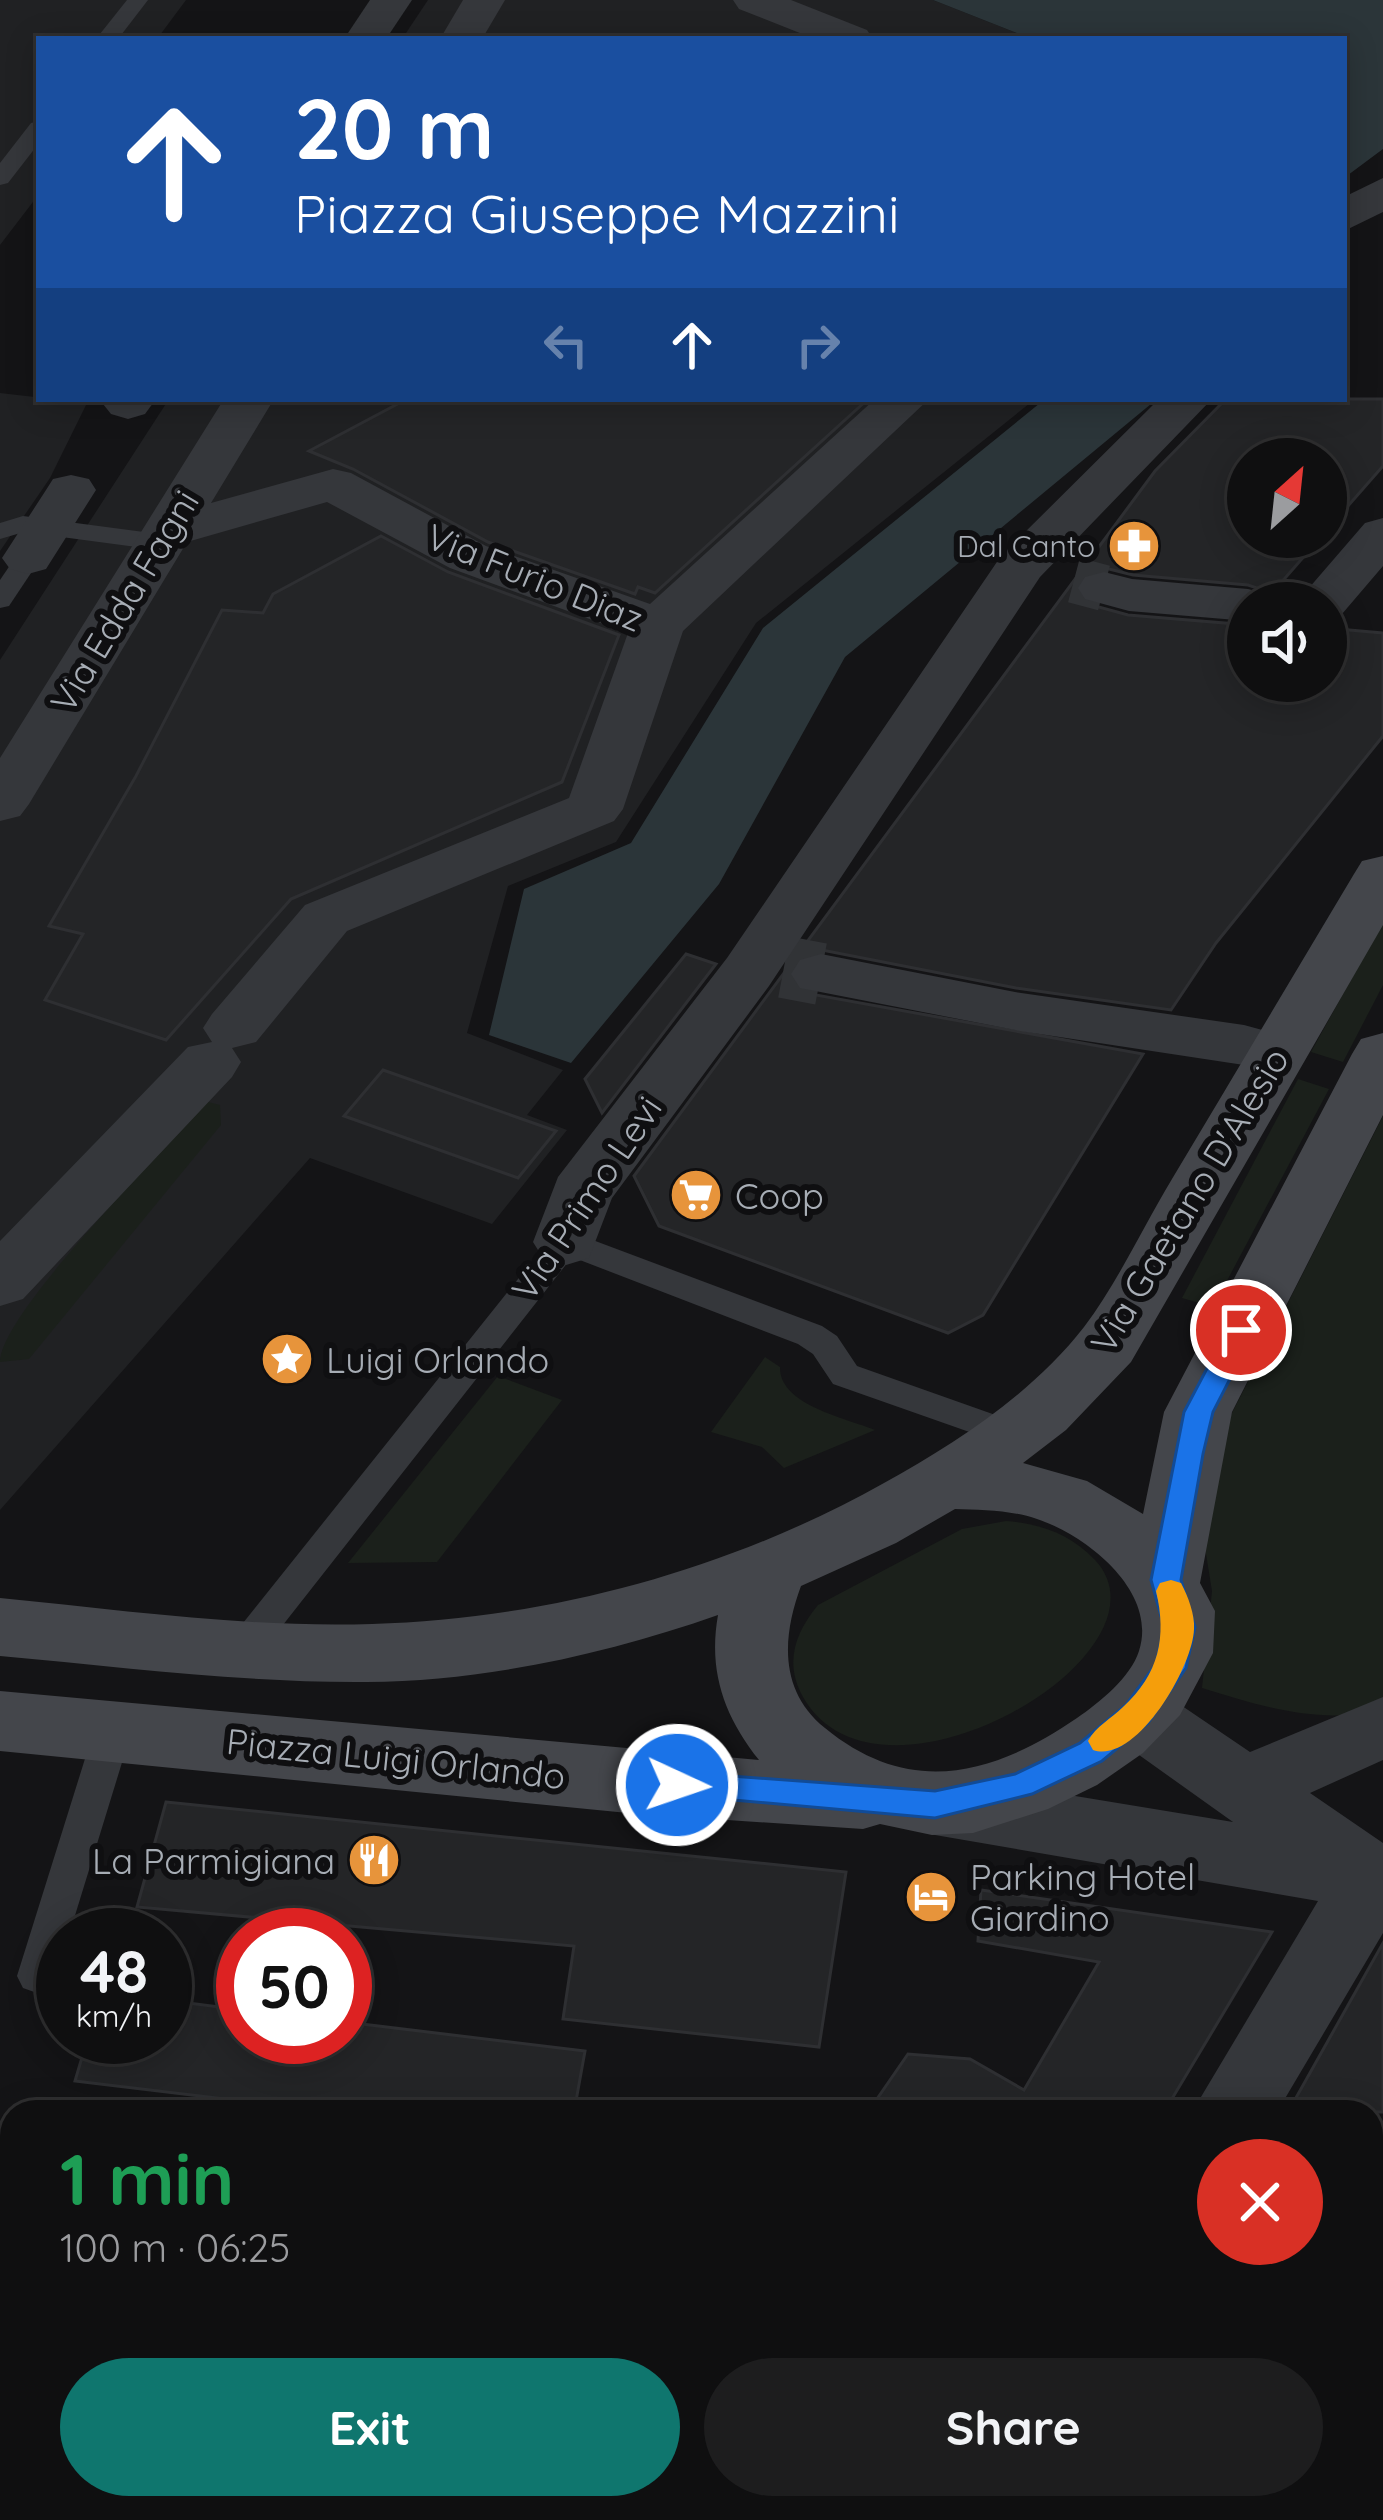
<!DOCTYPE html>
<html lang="en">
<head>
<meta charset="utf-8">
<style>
  :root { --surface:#0f0f10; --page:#1d1d1e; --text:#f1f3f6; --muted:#9b9c9f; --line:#2f2f30; --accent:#0f766e }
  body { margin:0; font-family:Quicksand,sans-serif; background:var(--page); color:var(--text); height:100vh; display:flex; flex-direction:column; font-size:45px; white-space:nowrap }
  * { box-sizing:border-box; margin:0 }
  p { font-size:39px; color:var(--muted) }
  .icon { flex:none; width:66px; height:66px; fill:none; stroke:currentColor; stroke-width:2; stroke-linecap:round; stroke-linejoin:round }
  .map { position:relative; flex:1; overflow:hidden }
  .drawer { position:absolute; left:0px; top:2100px; width:1383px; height:420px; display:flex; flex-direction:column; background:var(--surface); border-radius:36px 36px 0 0; box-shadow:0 6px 30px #0003,0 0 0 3px var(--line) }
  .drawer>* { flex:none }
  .hud { position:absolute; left:36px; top:36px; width:1311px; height:366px; border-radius:0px; box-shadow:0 6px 30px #0003,0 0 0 3px var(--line); background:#1a4fa0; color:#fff; overflow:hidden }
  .needle { width:78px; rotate:27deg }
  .tools { position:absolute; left:1227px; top:438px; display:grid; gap:24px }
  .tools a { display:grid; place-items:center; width:120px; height:120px; border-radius:50%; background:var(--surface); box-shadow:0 6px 30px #0003,0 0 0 3px var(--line); font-size:60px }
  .speed { position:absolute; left:36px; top:1908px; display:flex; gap:24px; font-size:60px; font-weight:700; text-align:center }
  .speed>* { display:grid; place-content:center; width:156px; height:156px; border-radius:50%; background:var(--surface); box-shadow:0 6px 30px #0003,0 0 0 3px var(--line); line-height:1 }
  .speed small { font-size:30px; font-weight:400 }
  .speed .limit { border:18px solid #d22; background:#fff; color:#111 }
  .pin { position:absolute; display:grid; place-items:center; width:102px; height:102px; color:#fff; margin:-51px; border:6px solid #fff; border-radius:50%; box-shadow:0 3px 12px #0007 }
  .me { position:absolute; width:132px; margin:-66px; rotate:93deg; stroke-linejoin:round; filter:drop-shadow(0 0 9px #0008) }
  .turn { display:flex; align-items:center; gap:42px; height:252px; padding:0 60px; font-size:54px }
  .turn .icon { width:156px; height:156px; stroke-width:2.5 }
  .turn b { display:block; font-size:84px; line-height:102px }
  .lanes { display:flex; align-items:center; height:114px; padding:0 60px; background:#0003; justify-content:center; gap:60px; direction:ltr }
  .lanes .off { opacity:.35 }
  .round { display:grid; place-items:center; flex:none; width:126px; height:126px; border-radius:63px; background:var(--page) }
  .headline { display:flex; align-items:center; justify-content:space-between; height:204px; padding:0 60px }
  h1 { font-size:72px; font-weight:700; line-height:90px; color:#1e9e55 }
  .action { display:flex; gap:24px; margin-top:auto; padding:24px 60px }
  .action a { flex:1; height:138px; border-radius:72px; background:var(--accent); color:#fff; font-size:48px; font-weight:700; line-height:138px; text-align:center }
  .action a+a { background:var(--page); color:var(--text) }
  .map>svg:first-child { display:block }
</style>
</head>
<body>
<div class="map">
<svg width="1383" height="2520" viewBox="0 0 1383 2520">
  <rect width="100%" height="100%" fill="#141416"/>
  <g fill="#202123">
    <path d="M0,0H186L157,39H39V194L0,245Z"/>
    <path d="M428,0H933L1032,39H402Z"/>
    <path d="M0,393L87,403L50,478L0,551Z"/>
    <path d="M169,399H1035L756,623L616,842L508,886L467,1033L563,1070L527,1115L567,1130L492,1224L310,1158L0,1510V660Z"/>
  </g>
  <g fill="#1b201b">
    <path d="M1383,922V985L1343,1062L1311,1052Z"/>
    <path d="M1298,1079L1329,1089L1213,1307L1182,1298Z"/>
    <path d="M208,1102L220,1105L221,1125L29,1359L0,1362C0,1313 168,1147 208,1102Z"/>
    <path d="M1383,1116V1709C1323,1726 1260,1706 1202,1688L1212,1591L1202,1529L1220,1442L1232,1413Z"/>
    <path d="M765,1357L780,1367C779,1405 845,1418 875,1430L784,1468L762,1447L711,1432Z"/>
    <path d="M498,1376L562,1400L437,1562L348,1563Z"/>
    <path d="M1006,1521C1042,1524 1070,1534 1095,1560C1182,1653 879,1831 803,1697C784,1663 795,1633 818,1605L962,1529Z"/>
  </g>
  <g fill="#2b3539">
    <path d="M933,0H1383V149L1344,178V39H1032Z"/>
    <path d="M1045,399H1157L845,657L719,884L571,1063L489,1035L524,889L631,843L763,628Z"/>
  </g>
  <g fill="#242527" stroke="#2e2f32" stroke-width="3">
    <path d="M407,399H868L655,593L638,587L635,594L488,542L353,469L309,451Z"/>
    <path d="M1226,399H1383V466L1326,531V459H1248V537H1321L1272,593L1248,585L1133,575L1105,568L1084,573L1074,590L1084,603L1128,615L1248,625V681H1326V628L1383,633V736L1216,943L1171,1010L1016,988L822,950L796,958L787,976L799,992L1143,1054L983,1315L948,1333L659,1226L634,1176L1155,471Z"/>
    <path d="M381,536L448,572L619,635L562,782L291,899L166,1040L45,1000L83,934L49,926L136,776L222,610L263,613L273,594Z"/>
    <path d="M686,954L716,964L602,1113L585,1079Z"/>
    <path d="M383,1070L556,1131L518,1178L344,1116Z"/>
    <path d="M166,1802L846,1872L819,2047L563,2019L574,1946L137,1907Z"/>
    <path d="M981,1890L1272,1932L1164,2112H868L908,2054L970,2059L1024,2090L1099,1962L978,1941Z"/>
    <path d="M1383,1943V2112H1288Z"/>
    <path d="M165,2000L243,2010V2037H345V2022L585,2051L574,2112H332L75,2081L88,2037H165Z"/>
  </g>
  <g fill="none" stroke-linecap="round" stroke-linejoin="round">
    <path stroke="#313336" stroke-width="46" stroke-dasharray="46 24" stroke-linecap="butt" d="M1074,580L1104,588"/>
    <path stroke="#313336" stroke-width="62" stroke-dasharray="62 30" stroke-linecap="butt" d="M784,967L821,974"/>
    <g fill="#35373b" fill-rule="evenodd">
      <path d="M127,0H148L118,39H96Z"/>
      <path d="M39,121V143L8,183L0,185V163L31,123Z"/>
      <path d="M23,516L159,534L172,542L159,550L24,532L0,539V523Z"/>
      <path d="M28,550L41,558L9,606L0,608V580L19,552Z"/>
      <path d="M566,1230L822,1326L837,1336L857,1366L1024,1425L1029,1434L1024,1443L1012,1447L833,1384L813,1354L798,1344L572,1257L257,1658L244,1662L231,1658L226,1648L231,1638L554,1234Z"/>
      <path d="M113,1715L126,1719L132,1730L69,1935H63V1956L51,1988L37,1993L23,1988L17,1976L94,1730L100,1719Z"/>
    </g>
    <g fill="#35373b" fill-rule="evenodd">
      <path d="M370,0H412L386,39H344Z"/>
      <path d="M463,0H505L482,39H440Z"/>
      <path d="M733,0H791L867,30L873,39H815L739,9Z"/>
      <path d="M1383,178V212L1344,231V197Z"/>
      <path d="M106,399H156L145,414L128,419L111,414L103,404Z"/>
      <path d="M224,399H274L211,503L333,469L351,473L486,546L650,604L875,399H929L683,631L623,809L614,821L347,931L256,1042L232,1048L241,1062L232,1077L23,1299L0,1306V1241L188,1047L212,1042L203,1028L212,1014L305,905L569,798L628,633L450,568L327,502L187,542L29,804L20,816L0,821V758Z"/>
      <path d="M1159,399H1212L1040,577L769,986L612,1198L589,1258L566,1265L543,1258L533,1242L558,1177L727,958L1001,556Z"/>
      <path d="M71,475L89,479L96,490L46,569L28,574L10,569L2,558L46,490L53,479Z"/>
      <path d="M1383,518V566L1342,614L1326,618V603H1296L1365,523Z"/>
      <path d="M1104,572L1132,579L1248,589L1267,594L1273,603H1248V621L1129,611L1085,599L1078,588L1085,577Z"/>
      <path d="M821,954L1015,992L1244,1025L1266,1031L1275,1045L1266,1059L1244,1065L1020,1031L800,988L791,974L800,960Z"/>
      <path d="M1137,1684L1163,1693L1250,1752L1383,1697V1760L1310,1793L1383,1843V1933L1277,2112H1192L1318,1901L935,1835L908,1826L897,1804L908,1782L935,1773L1233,1822L1111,1735L1100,1714L1111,1693Z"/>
      <path d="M956,2508H1048L1043,2520H951Z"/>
    </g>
    <path fill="#44464b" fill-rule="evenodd" d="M1383,856V925L1131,1362L1066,1430L1023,1463L1087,1481L1143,1514L1164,1412L1352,1054L1361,1039L1383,1033V1115L1232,1412L1200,1583L1215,1611L1213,1653L1180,1715L1143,1753L1097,1785L1048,1809L973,1833L932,1835L880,1824L863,1829L638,1814L0,1751V1691L759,1760C724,1716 708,1671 718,1615C607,1654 486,1681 367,1682C244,1683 122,1667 0,1656V1598C123,1610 248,1628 372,1624C549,1619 729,1570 884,1483C956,1443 1033,1393 1084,1327C1118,1282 1143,1227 1172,1179C1233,1077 1293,976 1354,874L1362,861ZM955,1509C981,1510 1011,1510 1037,1519C1088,1536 1158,1592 1139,1651C1131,1677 1099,1703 1077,1718C994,1775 910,1798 825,1728C779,1691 782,1637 801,1586L896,1543Z"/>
  </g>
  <path fill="#1a73e8" stroke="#114b97" stroke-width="3" d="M1241,1320L1255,1330L1213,1412L1203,1454L1181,1580L1195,1627L1186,1668L1148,1723L1102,1761L1032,1794L935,1818L666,1794L661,1785L666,1776L677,1772L935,1791L1015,1774L1080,1743L1126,1705L1156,1664L1164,1627L1151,1580L1184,1412L1231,1323Z"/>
  <path fill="#f59e0b" d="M1171,1580L1181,1583C1188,1596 1195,1615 1194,1629C1193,1667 1136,1765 1093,1750L1088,1741C1096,1726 1111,1719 1123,1707C1159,1674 1167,1637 1156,1591L1160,1583Z"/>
  <defs>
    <g id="pharmacy-disc" transform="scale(2.7)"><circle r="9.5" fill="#e7943b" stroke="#0f0f11"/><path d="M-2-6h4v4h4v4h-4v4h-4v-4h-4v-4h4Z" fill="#fff"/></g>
    <g id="supermarket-disc" transform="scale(2.7)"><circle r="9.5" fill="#e7943b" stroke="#0f0f11"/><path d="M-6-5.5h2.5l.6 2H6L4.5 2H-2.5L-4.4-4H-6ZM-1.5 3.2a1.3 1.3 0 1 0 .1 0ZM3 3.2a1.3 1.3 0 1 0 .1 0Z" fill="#fff"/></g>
    <g id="sight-disc" transform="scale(2.7)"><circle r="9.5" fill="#e7943b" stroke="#0f0f11"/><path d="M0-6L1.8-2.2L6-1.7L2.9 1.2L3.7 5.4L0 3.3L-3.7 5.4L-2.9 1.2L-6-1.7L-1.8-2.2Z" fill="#fff"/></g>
    <g id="restaurant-disc" transform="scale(2.7)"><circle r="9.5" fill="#e7943b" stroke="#0f0f11"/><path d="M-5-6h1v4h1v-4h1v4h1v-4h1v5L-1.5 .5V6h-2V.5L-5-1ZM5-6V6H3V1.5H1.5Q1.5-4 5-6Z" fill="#fff"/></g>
    <g id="hotel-disc" transform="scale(2.7)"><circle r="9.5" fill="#e7943b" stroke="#0f0f11"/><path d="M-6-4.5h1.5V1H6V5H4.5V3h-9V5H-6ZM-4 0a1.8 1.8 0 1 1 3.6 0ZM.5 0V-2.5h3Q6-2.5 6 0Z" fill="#fff"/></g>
  </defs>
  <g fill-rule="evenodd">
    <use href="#pharmacy-disc" x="1134" y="546"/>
    <use href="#supermarket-disc" x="696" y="1195"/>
    <use href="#sight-disc" x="287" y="1359"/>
    <use href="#restaurant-disc" x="374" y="1860"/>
    <use href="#hotel-disc" x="931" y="1897"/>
  </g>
  <g text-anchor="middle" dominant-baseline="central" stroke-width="12" stroke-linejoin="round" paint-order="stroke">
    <g font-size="30" fill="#a7adb5" stroke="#0f0f11" text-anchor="end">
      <text x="1095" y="546">Dal Canto</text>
    </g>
    <g font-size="36" fill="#a7adb5" stroke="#0f0f11">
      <text transform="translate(535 577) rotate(22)">Via Furio Diaz</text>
      <text transform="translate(124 601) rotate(-59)">Via Edda Fagni</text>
      <text transform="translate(586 1198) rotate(-56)">Via Primo Levi</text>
      <text transform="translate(1189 1200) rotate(-59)">Via Gaetano D'Alesio</text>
      <text transform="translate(396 1758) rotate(6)">Piazza Luigi Orlando</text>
    </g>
    <g font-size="36" fill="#a7adb5" stroke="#0f0f11" text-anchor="start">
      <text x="735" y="1195">Coop</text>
      <text x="326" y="1359">Luigi Orlando</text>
      <text x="335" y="1860" text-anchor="end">La Parmigiana</text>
      <text x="970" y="1876">Parking Hotel<tspan x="970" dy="41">Giardino</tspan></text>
    </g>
  </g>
</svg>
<div class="tools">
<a><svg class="needle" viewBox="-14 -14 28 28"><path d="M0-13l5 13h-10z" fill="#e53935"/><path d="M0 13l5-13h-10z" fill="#9b9c9f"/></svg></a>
<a><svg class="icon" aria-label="sound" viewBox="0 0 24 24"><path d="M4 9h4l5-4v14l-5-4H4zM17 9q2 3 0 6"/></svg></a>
</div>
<div class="speed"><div>48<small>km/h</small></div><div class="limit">50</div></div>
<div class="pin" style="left:1241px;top:1330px;background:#d93025"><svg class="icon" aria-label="arrive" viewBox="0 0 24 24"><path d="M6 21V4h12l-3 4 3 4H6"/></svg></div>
<svg class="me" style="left:677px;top:1785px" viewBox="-20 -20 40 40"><circle r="17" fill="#1a73e8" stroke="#fff" stroke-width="3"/><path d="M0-11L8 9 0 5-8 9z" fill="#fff"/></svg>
<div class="hud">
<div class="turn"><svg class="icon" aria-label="ahead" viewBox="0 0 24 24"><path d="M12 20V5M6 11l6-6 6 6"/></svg><div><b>20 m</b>Piazza Giuseppe Mazzini</div></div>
<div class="lanes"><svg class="icon off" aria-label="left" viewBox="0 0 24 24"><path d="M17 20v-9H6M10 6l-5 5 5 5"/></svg><svg class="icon" aria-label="ahead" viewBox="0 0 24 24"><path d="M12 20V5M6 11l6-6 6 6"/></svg><svg class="icon off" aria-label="right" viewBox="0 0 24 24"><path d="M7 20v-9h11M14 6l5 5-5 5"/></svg></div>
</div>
<section class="drawer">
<div class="headline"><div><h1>1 min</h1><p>100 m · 06:25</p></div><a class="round" style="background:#d93025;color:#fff"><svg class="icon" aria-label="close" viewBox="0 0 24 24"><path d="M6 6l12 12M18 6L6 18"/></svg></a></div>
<div class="action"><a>Exit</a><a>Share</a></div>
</section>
</div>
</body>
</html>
